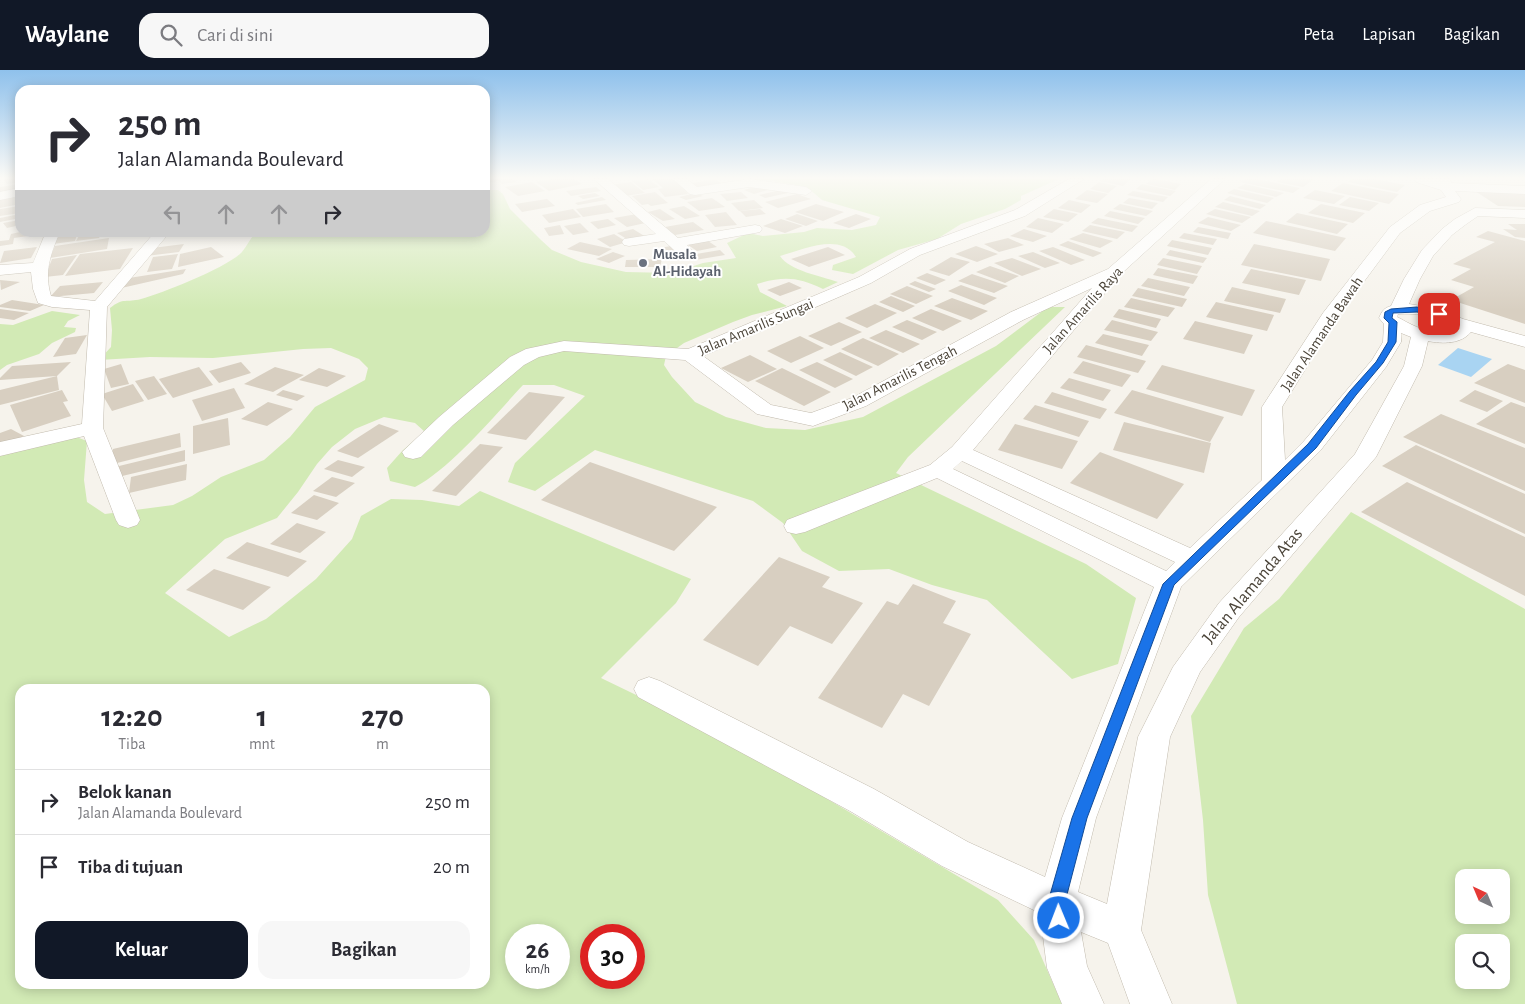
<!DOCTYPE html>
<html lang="id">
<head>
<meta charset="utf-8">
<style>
  :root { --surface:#fff; --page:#f7f7f7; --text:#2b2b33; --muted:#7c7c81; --line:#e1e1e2; --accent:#111827 }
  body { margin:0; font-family:"Alegreya Sans",sans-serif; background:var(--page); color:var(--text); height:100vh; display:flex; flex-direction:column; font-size:19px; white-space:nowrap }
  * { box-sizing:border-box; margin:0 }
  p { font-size:16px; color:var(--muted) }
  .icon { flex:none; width:28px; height:28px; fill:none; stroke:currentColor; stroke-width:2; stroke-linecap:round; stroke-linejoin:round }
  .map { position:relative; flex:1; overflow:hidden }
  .side { position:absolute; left:15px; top:614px; width:475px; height:305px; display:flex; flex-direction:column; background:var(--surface); border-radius:15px; box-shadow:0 2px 12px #0003 }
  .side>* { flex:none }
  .hud { position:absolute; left:15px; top:15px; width:475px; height:152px; border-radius:15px; box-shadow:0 2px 12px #0003; background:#fff; color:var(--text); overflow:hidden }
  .needle { width:32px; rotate:316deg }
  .tools { position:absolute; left:1455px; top:799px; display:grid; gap:10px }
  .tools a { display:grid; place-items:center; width:55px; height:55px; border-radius:10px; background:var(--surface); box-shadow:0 2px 12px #0003; font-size:25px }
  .speed { position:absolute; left:505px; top:854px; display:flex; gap:10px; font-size:25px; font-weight:700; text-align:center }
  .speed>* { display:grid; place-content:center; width:65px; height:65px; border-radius:50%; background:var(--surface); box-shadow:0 2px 12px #0003; line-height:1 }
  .speed small { font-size:12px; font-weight:400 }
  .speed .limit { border:8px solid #d22; background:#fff; color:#111 }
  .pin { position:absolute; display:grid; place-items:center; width:42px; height:42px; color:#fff; margin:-21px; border-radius:10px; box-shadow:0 2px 8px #0006 }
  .me { position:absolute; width:55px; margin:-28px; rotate:359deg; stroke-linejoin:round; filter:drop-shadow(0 0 4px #0008) }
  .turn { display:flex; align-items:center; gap:18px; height:105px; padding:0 20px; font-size:22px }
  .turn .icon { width:65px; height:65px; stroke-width:2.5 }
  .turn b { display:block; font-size:35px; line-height:42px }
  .lanes { display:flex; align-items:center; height:48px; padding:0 20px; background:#0003; justify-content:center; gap:25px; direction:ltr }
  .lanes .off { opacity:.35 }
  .eta { display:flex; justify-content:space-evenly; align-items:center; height:85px; text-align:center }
  .eta b { font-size:30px; font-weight:700; line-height:35px }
  .cta { display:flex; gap:10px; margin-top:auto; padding:10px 20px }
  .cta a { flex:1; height:58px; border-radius:15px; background:var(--accent); color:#fff; font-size:20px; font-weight:700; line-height:58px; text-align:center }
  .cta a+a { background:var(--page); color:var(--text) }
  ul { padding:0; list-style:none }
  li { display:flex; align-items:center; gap:15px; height:65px; padding:0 20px; border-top:1px solid var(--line) }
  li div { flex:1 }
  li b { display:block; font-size:19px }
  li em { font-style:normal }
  header { display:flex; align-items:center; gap:30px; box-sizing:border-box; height:70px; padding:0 25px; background:var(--accent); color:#fff }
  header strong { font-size:24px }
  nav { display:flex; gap:28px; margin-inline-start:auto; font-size:18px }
  .search { width:350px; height:45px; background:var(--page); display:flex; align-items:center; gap:12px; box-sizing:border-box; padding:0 18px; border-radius:15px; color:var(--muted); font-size:19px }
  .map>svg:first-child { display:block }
</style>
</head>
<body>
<header>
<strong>Waylane</strong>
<div class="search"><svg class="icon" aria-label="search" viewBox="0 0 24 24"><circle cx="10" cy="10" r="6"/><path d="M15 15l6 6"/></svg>Cari di sini</div>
<nav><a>Peta</a><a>Lapisan</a><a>Bagikan</a></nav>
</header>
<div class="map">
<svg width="1525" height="934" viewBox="0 0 1525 934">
  <rect width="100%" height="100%" fill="#f6f3ec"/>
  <g fill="#d2eab5" fill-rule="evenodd">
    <path d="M740,109H1059L1021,126V130L1005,139L961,154L937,169L898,180L853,204L832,200L833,195L856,187C840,162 803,180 780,186C790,201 821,206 838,212L823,219C798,207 784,206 757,214L760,222L787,236L752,245L733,252L684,273L666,286L664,295L672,307L695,332L726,347L766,358L805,360L863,347L996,276L1048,237H1065L908,387L896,403L1086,494L1136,528L1118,594L1072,609L987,530L932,515L889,499L839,501L802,481L783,453L753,431L595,380L535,421L508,412L515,393L585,326L554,315H523C494,346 451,398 415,417L390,411L387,398L403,380L425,362L415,353L384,347L355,359L332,377L317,394L298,422L277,448L225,469L165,523L229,567L266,549L316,509L352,469L361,446L391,429L422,430L459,436L480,421L691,509L676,533L601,608L719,665L998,830L1034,870L1062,934H0V385L71,365L87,371L84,410L87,432L105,444L173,435L192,426L221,407L264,390L290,367L315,337L365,310L368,298L359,289L331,278L303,279L213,288L150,287L99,290L111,277L112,260L110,238C124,227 126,233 141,229C163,223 228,197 242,182C247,176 250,169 255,163L485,162V120H498L503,124L510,139L541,170L552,180L581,192L626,202L672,203L703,193L736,188L727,173L748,163L763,166L804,162L817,158L852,160L876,155L880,147L822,130L807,117L767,110ZM20,619H485V914H20ZM516,865H559V908H516ZM591,865H634V908H591Z"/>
    <path d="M52,241L80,245L68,251L64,257L76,258L75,262L52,273L39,284L7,295L0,300V254L13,255Z"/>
    <path d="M1351,442L1525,539V934H1237L1208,825L1203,750L1191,646L1244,558L1279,529ZM1464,808H1501V845H1464ZM1464,872H1501V910H1464Z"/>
  </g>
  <path fill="#a9d4f2" d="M1458,278L1492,289L1471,307L1438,295Z"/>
  <g fill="#d8cfc1">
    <path d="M4,109H20V112L7,114Z"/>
    <path d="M487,109H513L516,112L502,114L499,111L491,112Z"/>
    <path d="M551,109H574L582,114L549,121L536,112Z"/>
    <path d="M648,109L659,117L643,120L632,111Z"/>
    <path d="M652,109H675L688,124L665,127L658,119L663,118Z"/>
    <path d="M715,109L725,116L698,121L688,114Z"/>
    <path d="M1103,109H1131L1123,116L1100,111Z"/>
    <path d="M1152,109H1156L1181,114L1175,120L1146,114Z"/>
    <path d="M1245,109H1257L1300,118L1293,123L1240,112Z"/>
    <path d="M1281,109H1314L1303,117L1277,112Z"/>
    <path d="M1352,109H1375L1405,115L1397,122L1348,112Z"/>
    <path d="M532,112L545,121L518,126L505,117Z"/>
    <path d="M631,112L645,123L624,126L611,115Z"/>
    <path d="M1099,112L1117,116L1108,123L1090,119Z"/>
    <path d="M1343,113L1399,124L1389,134L1331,121Z"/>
    <path d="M20,114V121L0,125V117Z"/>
    <path d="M1142,114L1176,121L1170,126L1136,119Z"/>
    <path d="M1245,114L1284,123L1276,127L1237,118Z"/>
    <path d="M761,115L771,119L754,124L744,120Z"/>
    <path d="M596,117L601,121L571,126L566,121Z"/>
    <path d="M1234,119L1274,128L1267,133L1227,123Z"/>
    <path d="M781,120L788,123L765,128L759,125Z"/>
    <path d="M1087,120L1108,124L1097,133L1075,129Z"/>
    <path d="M1315,120L1345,126L1334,134L1303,128Z"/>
    <path d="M1133,121L1168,127L1163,132L1127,125Z"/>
    <path d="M1475,121L1525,123V137L1498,136Z"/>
    <path d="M20,122V134L0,138V126Z"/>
    <path d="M655,122L668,133L651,136L648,134L642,135L632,126Z"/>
    <path d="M741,122L748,128L727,131L720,124Z"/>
    <path d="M595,123L600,126L583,129L578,126Z"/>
    <path d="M696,123L703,126L686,130L679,127Z"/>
    <path d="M797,124L811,129L778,138L765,132Z"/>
    <path d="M1230,126L1266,135L1260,139L1224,130Z"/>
    <path d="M602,127L606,130L578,135L575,133Z"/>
    <path d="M1350,127L1379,133L1369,141L1339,135Z"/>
    <path d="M712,128L725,137L699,141L687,132Z"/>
    <path d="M1129,128L1158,133L1152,139L1123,133Z"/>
    <path d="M547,129L555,136L522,142L515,134Z"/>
    <path d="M754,130L763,138L739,141L731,133Z"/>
    <path d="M1069,130L1091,135L1081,143L1058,138Z"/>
    <path d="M1223,132L1260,141L1252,146L1215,137Z"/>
    <path d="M606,134L614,142L583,147L576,139Z"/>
    <path d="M816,134L844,142L823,151L795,142Z"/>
    <path d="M1120,134L1153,141L1146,146L1113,139Z"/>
    <path d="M1321,134L1365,143L1353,153L1308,143Z"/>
    <path d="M20,136V143L0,146V139Z"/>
    <path d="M684,136L700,146L685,149L669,139Z"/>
    <path d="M573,139L581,147L549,153L542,145Z"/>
    <path d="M660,139L675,149L663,151L648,142Z"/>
    <path d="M760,139L766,144L746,147L740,141Z"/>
    <path d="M1054,139L1078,144L1068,152L1043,147Z"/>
    <path d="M1215,139L1251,147L1242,153L1206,144Z"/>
    <path d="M1110,141L1145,148L1138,154L1104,146Z"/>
    <path d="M726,142L737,155L715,157L705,145Z"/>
    <path d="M1297,143L1348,154L1337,164L1286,152Z"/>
    <path d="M20,144V148L0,152V148Z"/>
    <path d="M637,144L650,152L627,157L614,148Z"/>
    <path d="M797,144L818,151L806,156L785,149Z"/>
    <path d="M856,144L871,149L849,158L833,153Z"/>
    <path d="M1208,147L1241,155L1231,161L1198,153Z"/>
    <path d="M1038,148L1064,154L1052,163L1026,157Z"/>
    <path d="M1098,148L1138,156L1132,162L1091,153Z"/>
    <path d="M608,149L616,155L598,159L590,152Z"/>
    <path d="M781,149L803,156L785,163L763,156Z"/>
    <path d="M20,150V155L7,158L3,153Z"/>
    <path d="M1266,151L1346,168L1335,181L1253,163Z"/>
    <path d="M693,152L704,160L675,165L665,157Z"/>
    <path d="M580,153L589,162L573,165L564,156Z"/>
    <path d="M1508,154H1525V168L1515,167L1503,159L1517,160Z"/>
    <path d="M560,155L564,164L549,166L544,158Z"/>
    <path d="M1090,155L1125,162L1117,169L1082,161Z"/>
    <path d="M1198,157L1231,163L1228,169L1193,162Z"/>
    <path d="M633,159L646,167L630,171L617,163Z"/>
    <path d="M1024,159L1047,166L1033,172L1010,166Z"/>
    <path d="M1488,161L1525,171V254L1451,230L1474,217L1451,210L1471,199L1453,194L1495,172L1476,167Z"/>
    <path d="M20,162H43L42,164L14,168L13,174L0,176V171L9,170L11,164Z"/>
    <path d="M78,162L75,171L53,174L57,165Z"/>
    <path d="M81,162H102L99,168L76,171Z"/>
    <path d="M1083,163L1113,171L1100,178L1069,169Z"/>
    <path d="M1184,163L1217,169L1213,175L1179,168Z"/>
    <path d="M614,164L627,172L610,177L597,169Z"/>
    <path d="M109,168L107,179L50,188L55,176Z"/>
    <path d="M1008,168L1024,175L999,182L984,174Z"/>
    <path d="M1172,170L1212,178L1208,185L1167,176Z"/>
    <path d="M708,171L717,177L697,181L688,175Z"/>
    <path d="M1068,171L1102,183L1093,187L1059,175Z"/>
    <path d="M580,172L612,179L599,186L567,179Z"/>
    <path d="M184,174L179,182L146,186L152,178Z"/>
    <path d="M1254,174L1330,189L1321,211L1241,195Z"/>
    <path d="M676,175L683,185L672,187L660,178Z"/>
    <path d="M976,176L998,184L977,192L955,184Z"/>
    <path d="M37,177L31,188L0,193L4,181Z"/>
    <path d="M211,177L224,187L178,197L180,184Z"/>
    <path d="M828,177L845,185L809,197L791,189Z"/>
    <path d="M1053,177L1085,190L1071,195L1039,181Z"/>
    <path d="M133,178L120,199L65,206L80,184Z"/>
    <path d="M720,180L725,185L695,190L690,185Z"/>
    <path d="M1170,180L1207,188L1203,193L1166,185Z"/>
    <path d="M613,182L625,186L609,193L596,189Z"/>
    <path d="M1033,182L1060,193L1045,198L1018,186Z"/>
    <path d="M178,184L172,199L147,202L153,187Z"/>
    <path d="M77,185L63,205L45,207L52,189Z"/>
    <path d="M951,187L970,192L949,206L929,200Z"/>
    <path d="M1012,188L1041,199L1022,206L994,193Z"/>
    <path d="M1163,188L1202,196L1197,204L1157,195Z"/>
    <path d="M662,189L660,197H625L626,190Z"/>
    <path d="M990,196L1019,206L1005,213L976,202Z"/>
    <path d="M1158,198L1198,206L1193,214L1153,205Z"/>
    <path d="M186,199L183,204L117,219L129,208Z"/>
    <path d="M1251,199L1306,210L1299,225L1242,213Z"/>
    <path d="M927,203L946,210L935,215L916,208Z"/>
    <path d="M972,204L1008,216L994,223L958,211Z"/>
    <path d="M1148,208L1190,217L1184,226L1141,216Z"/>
    <path d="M0,210L20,212L1,220Z"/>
    <path d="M915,211L936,219L929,222L909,214Z"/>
    <path d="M103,212L94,223L50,227L60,216Z"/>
    <path d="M789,212L802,218L780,226L767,220Z"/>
    <path d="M961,215L997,228L984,235L948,221Z"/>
    <path d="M907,216L933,226L916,234L890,224Z"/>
    <path d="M1232,217L1286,229L1280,243L1224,231Z"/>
    <path d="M1138,218L1187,229L1182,237L1132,226Z"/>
    <path d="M891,226L915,236L903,242L879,232Z"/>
    <path d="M952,228L988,241L971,250L934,236Z"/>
    <path d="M1131,228L1175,238L1168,247L1124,237Z"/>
    <path d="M12,230L44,235L30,241L0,237V235Z"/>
    <path d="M1216,232L1274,245L1267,261L1206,247Z"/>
    <path d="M875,234L897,243L867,258L845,248Z"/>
    <path d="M0,239L29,243L14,250L0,248Z"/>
    <path d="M931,239L962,251L943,261L912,248Z"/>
    <path d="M1119,239L1161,249L1156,258L1113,247Z"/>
    <path d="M907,250L937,262L922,270L892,257Z"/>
    <path d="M1112,250L1158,262L1151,271L1104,260Z"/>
    <path d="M1195,251L1253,265L1244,284L1183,269Z"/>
    <path d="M839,252L862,262L831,276L808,266Z"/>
    <path d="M886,260L920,274L903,283L869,268Z"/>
    <path d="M1103,264L1149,275L1142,286L1095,273Z"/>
    <path d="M87,265L76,284L53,287L65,268Z"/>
    <path d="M800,266L824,278L791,293L767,281Z"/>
    <path d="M863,268L899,284L878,296L841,279Z"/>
    <path d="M1086,275L1146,291L1138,303L1077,287Z"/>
    <path d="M840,282L873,297L856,306L823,290Z"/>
    <path d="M750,285L777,299L748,312L721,298Z"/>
    <path d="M1083,291L1131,305L1122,317L1073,303Z"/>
    <path d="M71,292L57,306L0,310V308L12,296Z"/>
    <path d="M241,292L251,303L219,313L209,301Z"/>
    <path d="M817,292L853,309L835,318L799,300Z"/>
    <path d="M121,294L129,314L111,318L104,299Z"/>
    <path d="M1508,294L1525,300V333L1474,313Z"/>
    <path d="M1162,295L1255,320L1242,346L1146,319Z"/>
    <path d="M199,297L213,315L173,328L159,309Z"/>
    <path d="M275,297L304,305L273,322L244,314Z"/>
    <path d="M319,298L346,306L327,317L299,310Z"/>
    <path d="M782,298L831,322L804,336L755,311Z"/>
    <path d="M57,306L59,320L0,335V320Z"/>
    <path d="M154,306L167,324L148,330L135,311Z"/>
    <path d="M1069,308L1111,320L1103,331L1060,318Z"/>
    <path d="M133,314L144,331L112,341L102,324Z"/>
    <path d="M234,318L245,338L202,351L192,330Z"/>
    <path d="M62,320L68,331L63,332L71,346L22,362L10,335Z"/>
    <path d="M283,320L305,326L297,331L276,325Z"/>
    <path d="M1132,320L1224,347L1210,372L1114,343Z"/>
    <path d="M1475,320L1503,331L1487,342L1459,331Z"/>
    <path d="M529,322L565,327L526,370L487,363Z"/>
    <path d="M1052,322L1107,339L1100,349L1044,333Z"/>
    <path d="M268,332L293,339L267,356L241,349Z"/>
    <path d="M1511,332L1525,337V374L1476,354Z"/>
    <path d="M1035,335L1089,351L1079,367L1023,349Z"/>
    <path d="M1441,344L1525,378V421L1403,367Z"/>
    <path d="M228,348L230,375L193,384V356Z"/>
    <path d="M1124,352L1211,373L1204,403L1113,380Z"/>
    <path d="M379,354L399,361L358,388L337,381Z"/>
    <path d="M1015,354L1078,371L1062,399L998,380Z"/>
    <path d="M11,359L24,366L0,377V363Z"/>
    <path d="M180,363L181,377L113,394V379Z"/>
    <path d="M480,374L503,377L456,426L432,421Z"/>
    <path d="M1416,375L1525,424V464L1382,396Z"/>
    <path d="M185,380V391L118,407L119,396Z"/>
    <path d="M1100,382L1184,414L1157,449L1070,413Z"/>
    <path d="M338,390L365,397L352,407L324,399Z"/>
    <path d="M590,392L717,437L674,481L541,430Z"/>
    <path d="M187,394L186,410L129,423L131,407Z"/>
    <path d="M332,407L355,413L336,427L313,421Z"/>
    <path d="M1407,412L1525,467V526L1361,442Z"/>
    <path d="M314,425L339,433L317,450L291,443Z"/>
    <path d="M297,453L326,462L300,483L270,474Z"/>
    <path d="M247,472L307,491L288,507L226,488Z"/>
    <path d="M779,487L830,507L822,517L863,533L832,574L790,556L758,596L703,570Z"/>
    <path d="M214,499L271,517L243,540L186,520Z"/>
    <path d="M913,514L956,531L943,553L971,564L929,636L903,624L882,658L818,628L887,531L898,535Z"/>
  </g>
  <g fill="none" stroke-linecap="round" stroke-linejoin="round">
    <g stroke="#c2bbae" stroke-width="1">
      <g id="street">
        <path d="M594,109H608L678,168L755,155L760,156L762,159L760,162L755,163L687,175L695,184L693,187C681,190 673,178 664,171L629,176L624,175L622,172L624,169L656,164Z"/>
        <path d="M673,109H687L697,117L749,109L806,117L812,121L806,125L749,117L695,125L690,124Z"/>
        <path d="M1069,109H1084L1025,146L920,185L871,213L703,286L771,335L811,343L852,328L1011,242L1108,199L1211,109H1225L1121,204L973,380L1190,478L1262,410V337L1323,243L1390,157L1420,135L1446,127L1441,120L1416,112L1414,109H1450L1451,113L1525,116V124L1455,121L1461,129L1459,132L1430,141L1400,163L1337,248L1282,337L1285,390L1304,371L1372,290L1383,272L1384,254L1379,248C1382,241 1384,238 1391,236L1404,209L1422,180L1442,159L1455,149L1475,138L1525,140V148L1478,146L1465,155L1452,165L1433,186L1420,209L1409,234L1440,239L1463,249L1525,266V277L1471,262C1461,274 1443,274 1428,271L1422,296L1376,387L1239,547L1200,602L1170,667L1141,860L1172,934H1130L1108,873L1081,862L1087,896L1104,934H1062L1047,898L1040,843L942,796L850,741L638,627L634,619L638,611L649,607L660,611L874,719L968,772L1045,807L1062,748L1154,517L937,408L805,462L796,464L787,462L784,456L787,450L930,395L952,377L1092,218L1023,250L866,336L813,356L757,344L685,290L564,281L539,287L524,295L453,355L421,387L413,389L405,387L402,382L439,347L510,287L526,279L564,271L688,279L859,207L910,179L1015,140ZM1398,244C1416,243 1441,245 1453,260C1438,268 1415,257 1401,249L1397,247ZM1401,263L1411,267L1404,296L1355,384L1219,533L1173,597L1138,667L1107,834L1078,822L1096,748L1181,517L1320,381L1386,297L1401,272ZM962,391L1175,492L1166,501L953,399Z"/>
        <path d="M20,118V126L0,130V122Z"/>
        <path d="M46,162H60C50,185 44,202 51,226L95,231L155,162H170L107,237L103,358L140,450L137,455L128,458L119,455L116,450L84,366L0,386V372L82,354L90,240L52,237L38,233L33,219L31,202L0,205V195L33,193Z"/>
      </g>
    </g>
    <use href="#street" fill="#fff" fill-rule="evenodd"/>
  </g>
  <linearGradient id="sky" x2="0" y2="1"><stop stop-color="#8fc1ec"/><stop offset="0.45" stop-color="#fbfaf6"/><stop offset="1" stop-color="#fbfaf6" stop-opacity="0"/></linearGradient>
  <rect width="1525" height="240" fill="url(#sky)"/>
  <path fill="#1a73e8" stroke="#114b97" d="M1417,237L1443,244L1439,247L1417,242L1393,243L1392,248L1397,252L1396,272L1383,293L1356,325L1316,378L1174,515L1087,748L1065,832L1068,848L1065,855L1059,857L1053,855L1048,832L1072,748L1163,514L1308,374L1350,321L1376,292L1388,272L1389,253L1384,248L1385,242L1391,239Z"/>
  <circle fill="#6b7280" stroke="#fff" stroke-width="2" cx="643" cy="193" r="5"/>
  <g text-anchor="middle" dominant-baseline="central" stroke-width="4" stroke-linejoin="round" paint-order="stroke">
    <g font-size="15" font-weight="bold" fill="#5b616d" stroke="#fff" text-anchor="start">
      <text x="653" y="184">Musala<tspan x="653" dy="17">Al-Hidayah</tspan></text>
    </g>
    <g font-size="15" fill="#4b4439" stroke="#fff">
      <text transform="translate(1083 240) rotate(-48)">Jalan Amarilis Raya</text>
      <text transform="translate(756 257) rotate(-23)">Jalan Amarilis Sungai</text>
      <text transform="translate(1322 264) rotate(-56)">Jalan Alamanda Bawah</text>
      <text transform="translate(900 308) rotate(-27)">Jalan Amarilis Tengah</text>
    </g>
    <g font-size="18" fill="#4b4439" stroke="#fff">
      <text transform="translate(1253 516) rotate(-50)">Jalan Alamanda Atas</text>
    </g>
  </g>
</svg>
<div class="tools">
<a><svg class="needle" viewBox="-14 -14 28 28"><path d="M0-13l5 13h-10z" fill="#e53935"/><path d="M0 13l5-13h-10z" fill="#7c7c81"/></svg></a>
<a><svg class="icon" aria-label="search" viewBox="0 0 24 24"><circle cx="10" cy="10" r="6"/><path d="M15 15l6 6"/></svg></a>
</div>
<div class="speed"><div>26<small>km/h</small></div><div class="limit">30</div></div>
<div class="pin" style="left:1439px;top:244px;background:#d93025"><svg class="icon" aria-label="arrive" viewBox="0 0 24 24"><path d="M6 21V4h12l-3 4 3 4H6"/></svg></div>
<svg class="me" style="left:1059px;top:848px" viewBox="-20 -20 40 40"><circle r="17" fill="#1a73e8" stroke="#fff" stroke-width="3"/><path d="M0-11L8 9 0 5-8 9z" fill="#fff"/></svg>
<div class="hud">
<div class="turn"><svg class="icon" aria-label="right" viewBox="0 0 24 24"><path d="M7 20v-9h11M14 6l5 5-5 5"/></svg><div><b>250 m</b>Jalan Alamanda Boulevard</div></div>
<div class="lanes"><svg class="icon off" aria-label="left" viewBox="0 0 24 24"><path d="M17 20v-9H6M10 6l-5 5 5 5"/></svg><svg class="icon off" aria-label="ahead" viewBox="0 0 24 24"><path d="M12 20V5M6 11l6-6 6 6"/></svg><svg class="icon off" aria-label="ahead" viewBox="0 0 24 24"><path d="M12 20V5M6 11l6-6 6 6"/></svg><svg class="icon" aria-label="right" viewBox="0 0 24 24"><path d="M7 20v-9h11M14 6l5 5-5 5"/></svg></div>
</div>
<section class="side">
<div class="eta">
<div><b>12:20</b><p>Tiba</p></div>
<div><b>1</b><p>mnt</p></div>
<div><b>270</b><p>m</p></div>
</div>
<ul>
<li><svg class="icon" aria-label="right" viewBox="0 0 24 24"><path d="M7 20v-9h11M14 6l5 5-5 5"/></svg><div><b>Belok kanan</b><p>Jalan Alamanda Boulevard</p></div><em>250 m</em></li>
<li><svg class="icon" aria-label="arrive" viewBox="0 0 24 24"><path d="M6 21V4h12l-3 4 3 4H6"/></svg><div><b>Tiba di tujuan</b></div><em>20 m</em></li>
</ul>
<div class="cta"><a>Keluar</a><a>Bagikan</a></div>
</section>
</div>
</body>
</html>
